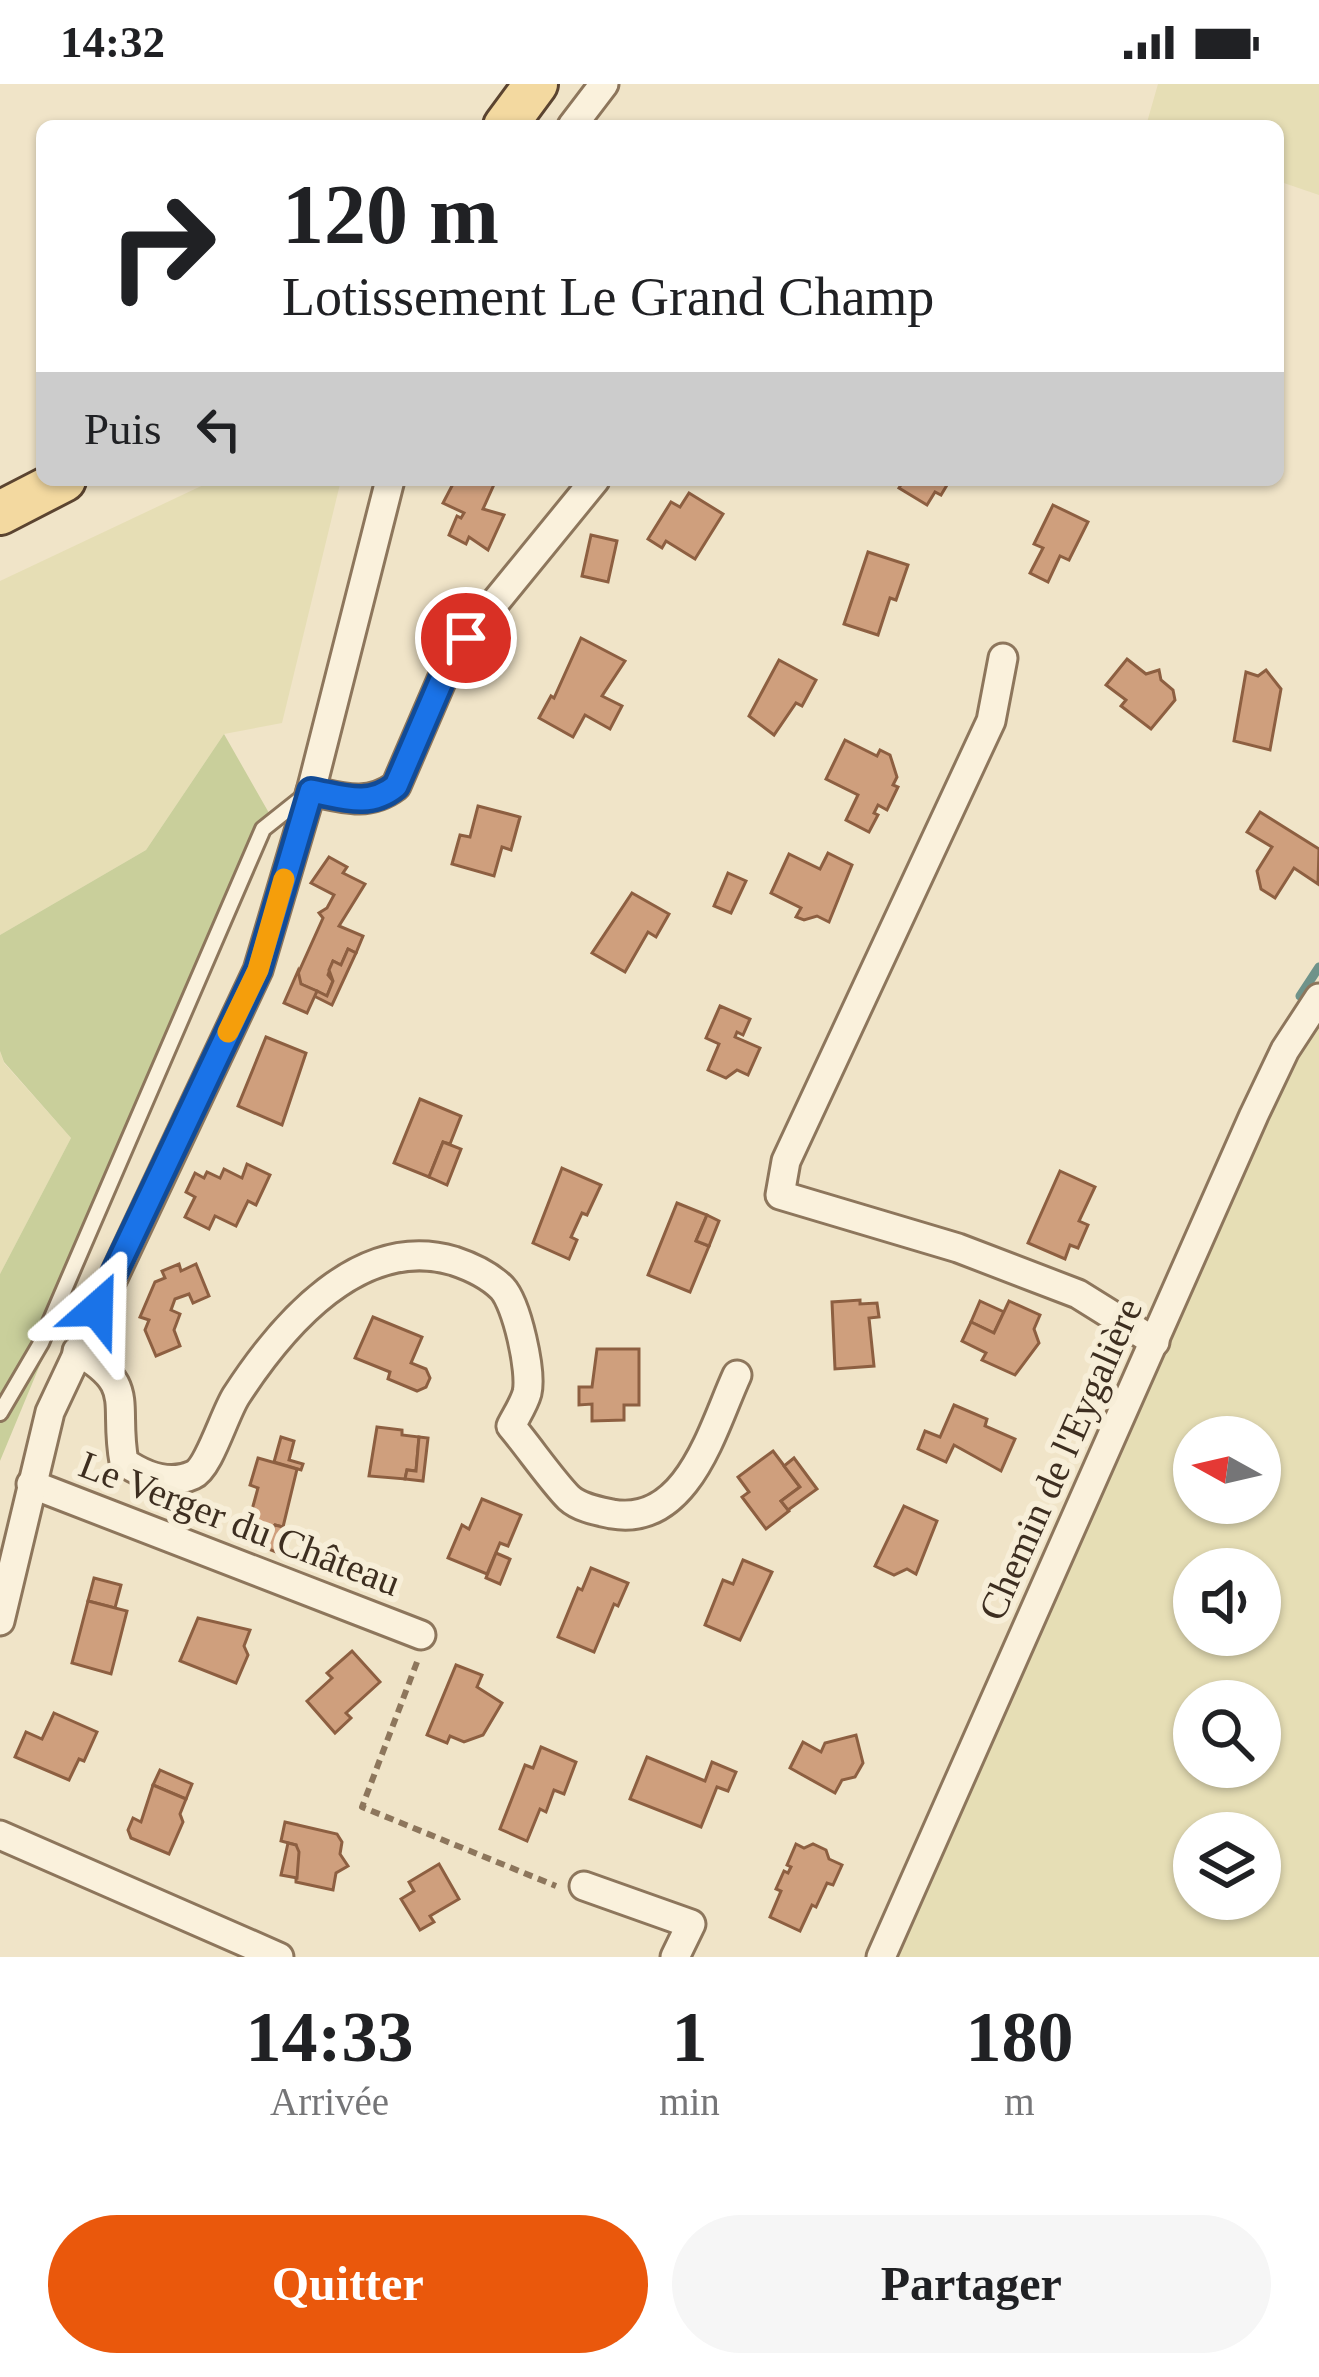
<!DOCTYPE html>
<html lang="fr">
<head>
<meta charset="utf-8">
<style>
  :root { --surface:#fff; --page:#f6f6f6; --text:#202124; --muted:#757577; --accent:#ea580c }
  body { margin:0; font-family:"Times New Roman",serif; background:var(--page); color:var(--text); height:100vh; display:flex; flex-direction:column; font-size:45px; white-space:nowrap }
  * { box-sizing:border-box; margin:0 }
  p { font-size:39px; color:var(--muted) }
  .icon { flex:none; width:66px; height:66px; fill:none; stroke:currentColor; stroke-width:2; stroke-linecap:round; stroke-linejoin:round }
  .map { position:relative; height:1873px; overflow:hidden }
  .details { display:flex; flex-direction:column; background:var(--surface); flex:1 }
  .details>* { flex:none }
  .hud { position:absolute; left:36px; top:36px; width:1248px; height:366px; border-radius:18px; box-shadow:0 3px 9px #0004; background:#fff; color:var(--text); overflow:hidden }
  .needle { width:78px; rotate:278deg }
  .fabs { position:absolute; left:1173px; top:1332px; display:grid; gap:24px }
  .fabs a { display:grid; place-items:center; width:108px; height:108px; border-radius:50%; background:var(--surface); box-shadow:0 3px 9px #0004; font-size:60px }
  .pin { position:absolute; display:grid; place-items:center; width:102px; height:102px; color:#fff; margin:-51px; border:6px solid #fff; border-radius:50%; box-shadow:0 3px 12px #0007 }
  .me { position:absolute; width:132px; margin:-66px; rotate:25deg; stroke-linejoin:round; filter:drop-shadow(0 0 9px #0008) }
  .turn { display:flex; align-items:center; gap:42px; height:252px; padding:0 48px; font-size:54px }
  .turn .icon { width:156px; height:156px; stroke-width:2.5 }
  .turn b { display:block; font-size:84px; line-height:102px }
  .then { display:flex; align-items:center; height:114px; padding:0 48px; background:#0003; gap:24px; font-size:45px }
  .eta { display:flex; justify-content:space-evenly; align-items:center; height:204px; text-align:center }
  .eta b { font-size:72px; font-weight:700; line-height:84px }
  .primary-button { display:flex; gap:24px; margin-top:auto; padding:24px 48px }
  .primary-button a { flex:1; height:138px; border-radius:72px; background:var(--accent); color:#fff; font-size:48px; font-weight:700; line-height:138px; text-align:center }
  .primary-button a+a { background:var(--page); color:var(--text) }
  .status { display:flex; justify-content:space-between; align-items:center; height:84px; padding:0 60px; background:var(--surface); direction:ltr }
  .status svg { height:33px; fill:currentColor }
  .map>svg:first-child { display:block }
</style>
</head>
<body>
<div class="status"><b>14:32</b><svg viewBox="0 0 49 12"><path d="M0 12V9h3v3zM5 12V6h3v6zM10 12V3h3v9zM15 12V0h3v12zM26 1h20v11H26zM47 4h2v5h-2z"/></svg></div>
<div class="map">
<svg width="1319" height="1873" viewBox="0 0 1319 1873">
  <rect width="100%" height="100%" fill="#f0e4c8"/>
  <g fill="#e6deb5" fill-rule="evenodd">
    <path d="M1158,0H1319V111L1278,97V42H1146Z"/>
    <path d="M214,396H341L282,639L224,650L146,766L0,851V497Z"/>
    <path d="M1319,932V1873H893L1216,1144ZM1194,1353H1260V1419H1194ZM1194,1485H1260V1551H1194ZM1194,1617H1260V1683H1194ZM1194,1749H1260V1815H1194Z"/>
    <path d="M0,967L4,979L71,1054L0,1190Z"/>
  </g>
  <path fill="#c9cf9b" d="M224,650L269,729L0,1377V1190L71,1054L4,978L0,967V851L146,766Z"/>
  <g fill="none" stroke-linecap="round" stroke-linejoin="round">
    <path stroke="#6f938a" stroke-width="9" d="M1300,912L1319,883"/>
  </g>
  <g fill="#cf9f7d" stroke="#8d5f41" stroke-width="3">
    <path d="M455,396H496L483,425L504,431L488,466L469,453L466,460L449,451L457,432L461,434L464,429L443,419Z"/>
    <path d="M904,396H950L941,411L935,408L927,421L899,404Z"/>
    <path d="M689,409L723,430L695,475L666,457L662,464L648,455L671,418L680,423Z"/>
    <path d="M1053,421L1088,438L1069,476L1060,472L1048,498L1030,489L1043,464L1034,460Z"/>
    <path d="M591,451L617,457L608,498L582,492Z"/>
    <path d="M868,468L908,481L896,516L890,514L878,551L844,540Z"/>
    <path d="M581,554L625,577L602,612L622,622L610,645L585,631L573,653L539,634L551,612L554,614Z"/>
    <path d="M1127,575L1146,590L1159,586L1161,596L1173,606L1175,616L1151,645L1121,622L1126,616L1106,601Z"/>
    <path d="M779,576L816,596L802,622L796,619L774,651L749,632Z"/>
    <path d="M1266,586L1281,605L1270,666L1234,657L1246,588L1258,592Z"/>
    <path d="M845,656L877,672L880,666L890,671L897,693L893,701L898,703L887,726L878,721L874,729L878,731L869,748L846,736L858,711L826,695Z"/>
    <path d="M478,722L520,733L511,766L502,763L494,792L452,780L460,751L470,753Z"/>
    <path d="M1260,728L1319,765L1318,800L1294,784L1275,814L1261,805L1257,787L1272,763L1247,748Z"/>
    <path d="M828,769L852,781L829,838L817,832L804,836L796,833L801,824L771,809L789,770L820,785Z"/>
    <path d="M329,773L347,783L343,789L365,800L339,842L363,852L356,869L348,865L341,881L333,877L328,891L333,897L327,912L301,900L297,892L323,834L319,829L327,824L334,811L311,799Z"/>
    <path d="M728,789L746,797L731,829L714,822Z"/>
    <path d="M632,809L669,830L656,853L648,848L625,888L592,869Z"/>
    <path d="M348,865L356,869L332,921L314,912L317,907L327,912L333,897L329,886L333,877L341,881Z"/>
    <path d="M298,887L301,900L317,907L307,929L284,919Z"/>
    <path d="M720,922L750,935L743,951L737,948L735,953L760,964L748,991L737,986L726,994L708,986L719,960L706,954Z"/>
    <path d="M266,953L306,969L282,1041L238,1022Z"/>
    <path d="M420,1015L461,1032L450,1060L443,1058L429,1093L394,1079Z"/>
    <path d="M443,1058L461,1065L447,1101L429,1093Z"/>
    <path d="M247,1080L270,1091L256,1121L248,1117L236,1142L215,1132L209,1145L185,1133L195,1113L186,1108L195,1089L204,1094L207,1088L220,1094L224,1085L242,1094Z"/>
    <path d="M562,1084L601,1101L587,1131L582,1129L571,1153L577,1156L569,1175L533,1159Z"/>
    <path d="M1060,1087L1095,1103L1079,1137L1088,1141L1078,1164L1070,1161L1065,1175L1028,1159Z"/>
    <path d="M677,1119L707,1131L696,1157L709,1162L690,1208L648,1191Z"/>
    <path d="M707,1131L719,1137L709,1162L696,1157Z"/>
    <path d="M179,1180L181,1187L196,1180L209,1212L193,1219L189,1210L175,1215L171,1226L180,1230L174,1246L180,1262L156,1272L145,1246L149,1236L140,1233L155,1198L165,1194L162,1187Z"/>
    <path d="M860,1216V1220L877,1219L879,1233L869,1234L874,1282L835,1285L832,1218Z"/>
    <path d="M980,1217L1004,1228L994,1249L971,1238Z"/>
    <path d="M1009,1217L1040,1231L1034,1245L1039,1259L1015,1291L982,1276L986,1269L962,1257L971,1238L994,1249Z"/>
    <path d="M373,1233L422,1253L411,1279L426,1285L430,1294L426,1303L417,1307L388,1295L390,1288L355,1274Z"/>
    <path d="M597,1265H639V1321H624V1336L592,1337V1320L579,1321V1303H592Z"/>
    <path d="M954,1321L987,1335L985,1342L1015,1355L1001,1387L954,1361L946,1378L918,1365L925,1347L940,1353Z"/>
    <path d="M377,1343L402,1346V1351L419,1353L416,1387L407,1386L405,1395L369,1392Z"/>
    <path d="M281,1353L294,1357L289,1376L303,1380L301,1386L274,1378Z"/>
    <path d="M419,1353L428,1354L423,1397L405,1395L407,1386L416,1387Z"/>
    <path d="M773,1367L800,1403L781,1417L789,1427L766,1445L742,1413L749,1408L738,1393Z"/>
    <path d="M258,1374L297,1385L283,1443L275,1441L264,1456L240,1448L245,1432L250,1433L258,1404L250,1401Z"/>
    <path d="M794,1374L817,1405L788,1426L781,1417L800,1403L784,1382Z"/>
    <path d="M482,1415L521,1431L508,1462L500,1459L487,1490L448,1474L462,1441L469,1445Z"/>
    <path d="M904,1422L937,1437L916,1490L907,1485L894,1491L875,1482Z"/>
    <path d="M275,1441L283,1443L276,1468L239,1453L240,1448L264,1456Z"/>
    <path d="M496,1469L510,1475L500,1500L486,1494Z"/>
    <path d="M743,1476L772,1488L740,1556L705,1541L723,1496L733,1500Z"/>
    <path d="M591,1484L628,1499L618,1522L614,1520L594,1568L558,1553L578,1504L582,1506Z"/>
    <path d="M94,1494L121,1501L115,1524L88,1517Z"/>
    <path d="M88,1517L127,1527L111,1590L72,1579Z"/>
    <path d="M198,1534L250,1546L244,1562L248,1571L236,1599L180,1577Z"/>
    <path d="M352,1567L380,1598L346,1629L351,1634L335,1649L307,1617L332,1594L327,1589Z"/>
    <path d="M456,1581L482,1591L477,1603L502,1619L483,1651L464,1658L450,1652L447,1659L427,1651Z"/>
    <path d="M54,1629L97,1648L84,1677L79,1675L69,1696L15,1673L26,1648L42,1655Z"/>
    <path d="M856,1651L863,1679L855,1693L842,1696L835,1709L790,1684L803,1658L821,1668L825,1659Z"/>
    <path d="M541,1663L576,1678L564,1710L554,1706L546,1728L540,1725L527,1757L500,1745L525,1681L533,1684Z"/>
    <path d="M647,1673L705,1697L712,1678L736,1688L728,1707L717,1703L701,1743L630,1715Z"/>
    <path d="M160,1686L192,1700L186,1715L153,1701Z"/>
    <path d="M153,1701L186,1715L180,1730L183,1738L169,1770L131,1754L128,1746L133,1734L141,1738Z"/>
    <path d="M285,1738L337,1750L342,1758L340,1770L348,1782L336,1789L333,1806L296,1798V1761L281,1757Z"/>
    <path d="M288,1759L296,1761L299,1768L297,1794L281,1791Z"/>
    <path d="M796,1760L804,1764L813,1760L826,1766L829,1775L842,1781L833,1801L827,1799L816,1823L812,1821L800,1847L770,1833L781,1807L776,1805L784,1787L788,1789L791,1783L787,1781Z"/>
    <path d="M439,1780L459,1815L430,1832L434,1838L420,1846L401,1815L414,1807L409,1798Z"/>
  </g>
  <g fill="none" stroke-linecap="round" stroke-linejoin="round">
    <g stroke="#8d765c" stroke-width="20">
      <path id="lane" d="M0,1329L41,1259L263,745L307,710"/>
    </g>
    <g stroke="#8d765c" stroke-width="33">
      <g id="street">
        <path d="M572,42L604,0"/>
        <path d="M1003,574L991,637L786,1077L780,1111L958,1164L1078,1210L1155,1258"/>
        <path d="M311,707C343,714 368,723 396,702L443,593L466,554L595,396"/>
        <path d="M77,1267C138,1302 113,1318 124,1378C143,1391 169,1402 193,1391C209,1384 224,1331 236,1312C282,1241 360,1149 454,1177C472,1183 489,1191 502,1204C517,1220 532,1288 527,1309C524,1320 516,1332 511,1342C528,1362 552,1397 569,1414C580,1424 598,1427 612,1430C688,1443 713,1343 737,1291"/>
        <path d="M31,1400L421,1551"/>
        <path d="M0,1537L50,1328L258,886L311,707L390,396"/>
        <path d="M0,1751L279,1873"/>
        <path d="M584,1802L691,1840L675,1873"/>
        <path d="M881,1873L1254,1031L1285,966L1319,914"/>
      </g>
    </g>
    <g stroke="#5b4430" stroke-width="48">
      <g id="primary">
        <path d="M505,42L536,0"/>
        <path d="M0,429L64,396"/>
      </g>
    </g>
    <path stroke="#8d765c" stroke-width="6" stroke-dasharray="9 6" stroke-linecap="butt" d="M417,1578L362,1723L556,1802"/>
    <use href="#lane" stroke="#faf1dc" stroke-width="14"/>
    <use href="#street" stroke="#faf1dc" stroke-width="27"/>
    <use href="#primary" stroke="#f3d9a0" stroke-width="42"/>
  </g>
  <g fill="none" stroke-linecap="round" stroke-linejoin="round">
    <g stroke="#114b97" stroke-width="30">
      <path id="route" d="M97,1225L258,886L311,707C343,713 369,724 396,702L443,593L466,554"/>
    </g>
    <use href="#route" stroke="#1a73e8" stroke-width="21"/>
    <path stroke="#f59e0b" stroke-width="21" d="M228,948L258,886L284,795"/>
  </g>
  <g text-anchor="middle" dominant-baseline="central" stroke-width="12" stroke-linejoin="round" paint-order="stroke">
    <g font-size="39" fill="#3d2e20" stroke="#f7eed8">
      <text transform="translate(1060 1375) rotate(-66)">Chemin de l'Eygalière</text>
      <text transform="translate(240 1439) rotate(21)">Le Verger du Château</text>
    </g>
  </g>
</svg>
<div class="fabs">
<a><svg class="needle" viewBox="-14 -14 28 28"><path d="M0-13l5 13h-10z" fill="#e53935"/><path d="M0 13l5-13h-10z" fill="#757577"/></svg></a>
<a><svg class="icon" aria-label="sound" viewBox="0 0 24 24"><path d="M4 9h4l5-4v14l-5-4H4zM17 9q2 3 0 6"/></svg></a>
<a><svg class="icon" aria-label="search" viewBox="0 0 24 24"><circle cx="10" cy="10" r="6"/><path d="M15 15l6 6"/></svg></a>
<a><svg class="icon" aria-label="layers" viewBox="0 0 24 24"><path d="M12 4l9 5-9 5-9-5zM3 14l9 5 9-5"/></svg></a>
</div>
<div class="pin" style="left:466px;top:554px;background:#d93025"><svg class="icon" aria-label="arrive" viewBox="0 0 24 24"><path d="M6 21V4h12l-3 4 3 4H6"/></svg></div>
<svg class="me" style="left:97px;top:1225px" viewBox="-20 -20 40 40"><path d="M0-17L14 15 0 8-14 15z" fill="#1a73e8" stroke="#fff" stroke-width="4"/></svg>
<div class="hud">
<div class="turn"><svg class="icon" aria-label="right" viewBox="0 0 24 24"><path d="M7 20v-9h11M14 6l5 5-5 5"/></svg><div><b>120 m</b>Lotissement Le Grand Champ</div></div>
<div class="then">Puis<svg class="icon" aria-label="left" viewBox="0 0 24 24"><path d="M17 20v-9H6M10 6l-5 5 5 5"/></svg></div>
</div>
</div>
<section class="details">
<div class="eta">
<div><b>14:33</b><p>Arrivée</p></div>
<div><b>1</b><p>min</p></div>
<div><b>180</b><p>m</p></div>
</div>
<div class="primary-button"><a>Quitter</a><a>Partager</a></div>
</section>
</body>
</html>
